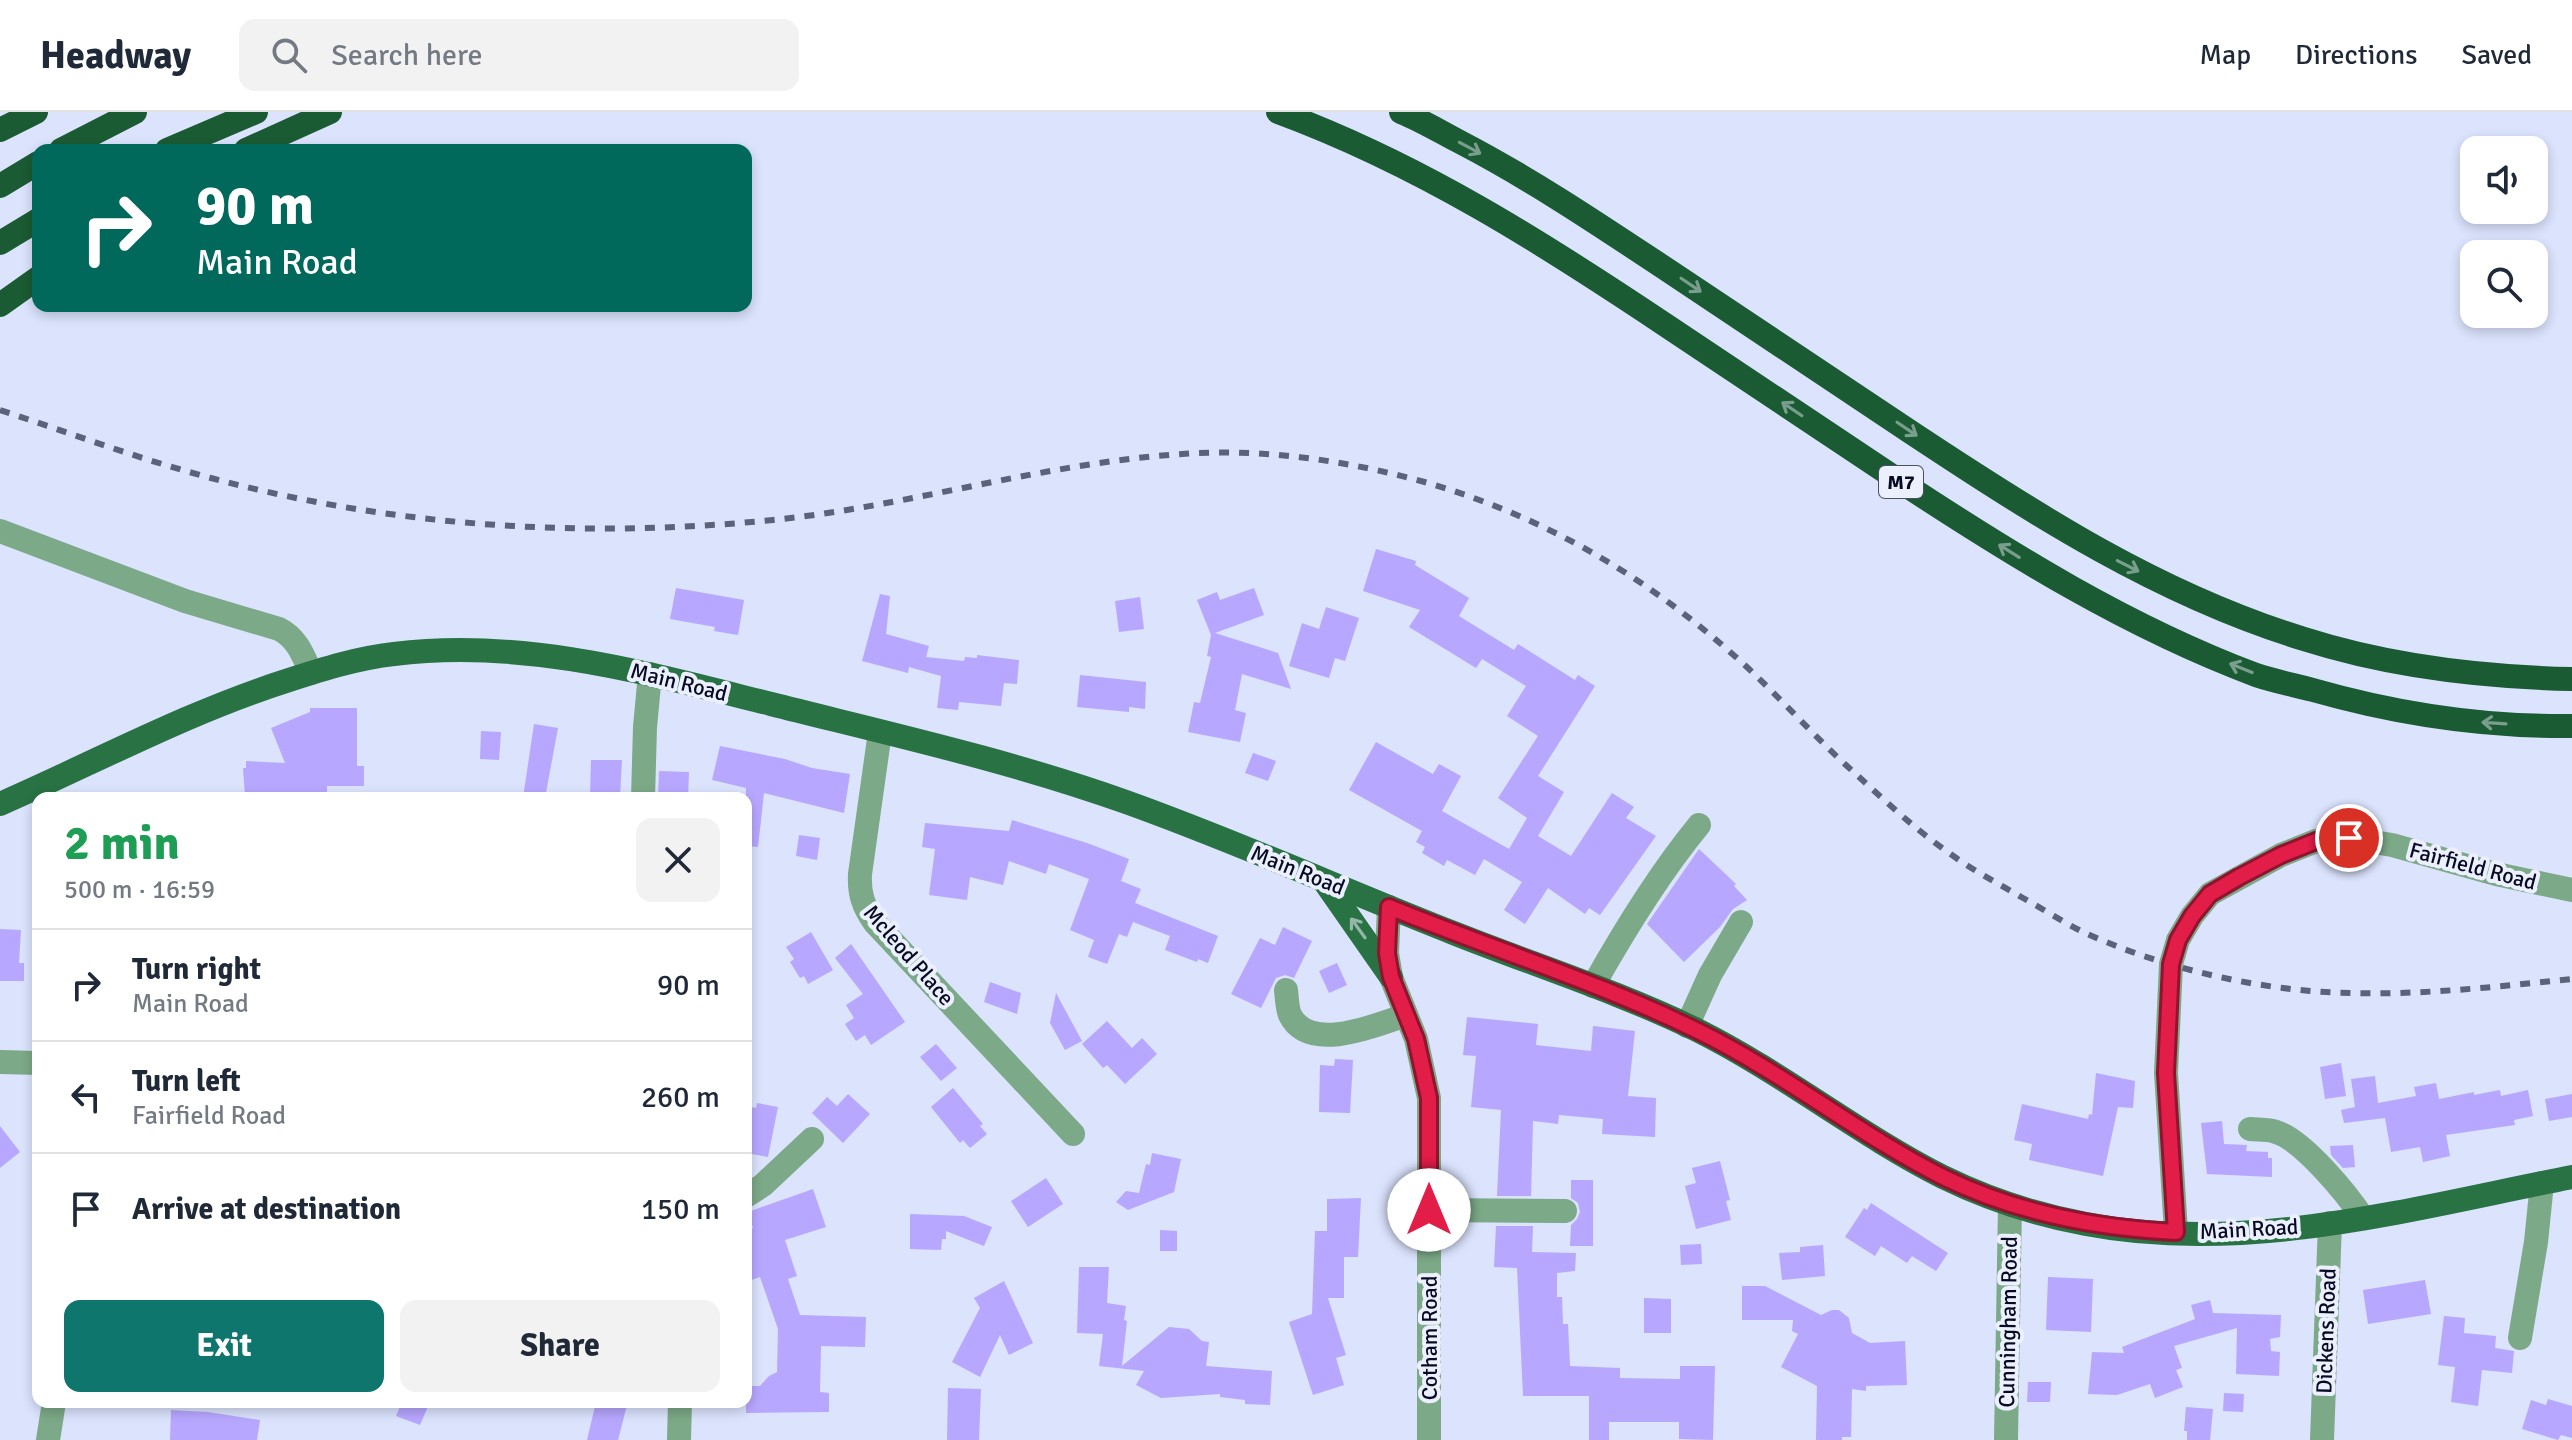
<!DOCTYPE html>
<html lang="en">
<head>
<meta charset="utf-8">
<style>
  :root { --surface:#fff; --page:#f2f2f3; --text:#1f2937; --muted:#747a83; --line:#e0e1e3; --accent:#0f766e }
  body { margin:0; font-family:Signika,sans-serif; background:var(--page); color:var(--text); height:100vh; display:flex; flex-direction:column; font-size:30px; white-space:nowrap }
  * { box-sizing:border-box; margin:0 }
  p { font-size:26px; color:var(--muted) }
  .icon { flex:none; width:44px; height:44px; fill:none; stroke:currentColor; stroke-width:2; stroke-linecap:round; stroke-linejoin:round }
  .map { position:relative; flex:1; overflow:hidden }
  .side { position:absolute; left:32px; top:680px; width:720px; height:616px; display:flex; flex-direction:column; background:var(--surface); border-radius:16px; box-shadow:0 4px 12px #0003 }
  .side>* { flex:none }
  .hud { position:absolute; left:32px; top:32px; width:720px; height:168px; border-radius:16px; box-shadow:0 4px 12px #0003; background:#00695c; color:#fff; overflow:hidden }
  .controls { position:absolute; left:2460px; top:24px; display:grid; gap:16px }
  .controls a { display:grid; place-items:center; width:88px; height:88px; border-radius:16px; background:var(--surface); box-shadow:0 4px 12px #0003; font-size:40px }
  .pin { position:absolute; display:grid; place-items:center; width:68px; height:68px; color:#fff; margin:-34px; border:4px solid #fff; border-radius:50%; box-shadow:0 2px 8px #0007 }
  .me { position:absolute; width:88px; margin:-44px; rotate:0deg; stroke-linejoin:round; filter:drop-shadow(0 0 6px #0008) }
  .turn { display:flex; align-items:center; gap:28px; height:168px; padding:0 32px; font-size:36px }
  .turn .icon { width:104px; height:104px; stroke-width:2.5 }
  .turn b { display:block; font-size:56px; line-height:68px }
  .round { display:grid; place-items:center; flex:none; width:84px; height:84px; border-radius:16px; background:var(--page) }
  .overview { display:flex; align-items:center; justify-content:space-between; height:136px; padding:0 32px }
  h1 { font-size:48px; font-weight:800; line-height:60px; color:#1e9e55 }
  .button { display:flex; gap:16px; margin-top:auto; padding:16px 32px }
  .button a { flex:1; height:92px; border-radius:16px; background:var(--accent); color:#fff; font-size:32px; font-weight:800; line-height:92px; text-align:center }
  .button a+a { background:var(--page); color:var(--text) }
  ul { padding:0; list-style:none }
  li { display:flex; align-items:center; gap:24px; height:112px; padding:0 32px; border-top:2px solid var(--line) }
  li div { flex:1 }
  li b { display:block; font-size:30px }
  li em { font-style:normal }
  header { display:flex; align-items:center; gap:48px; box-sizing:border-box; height:112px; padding:0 40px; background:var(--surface); border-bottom:2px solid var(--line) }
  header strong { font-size:38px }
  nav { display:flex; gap:44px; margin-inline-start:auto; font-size:28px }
  .search { width:560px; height:72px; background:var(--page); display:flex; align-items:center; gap:20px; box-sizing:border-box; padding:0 28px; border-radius:16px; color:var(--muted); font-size:30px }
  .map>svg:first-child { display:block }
</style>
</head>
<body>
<header>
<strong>Headway</strong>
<div class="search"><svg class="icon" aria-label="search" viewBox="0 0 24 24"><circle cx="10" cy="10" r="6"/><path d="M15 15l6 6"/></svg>Search here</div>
<nav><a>Map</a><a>Directions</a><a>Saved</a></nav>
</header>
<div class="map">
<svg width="2572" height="1328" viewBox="0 0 2572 1328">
  <rect width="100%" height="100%" fill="#dbe3fd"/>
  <g fill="#b8a7ff">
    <path d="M1376,437L1416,449L1415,453L1469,486L1459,504L1514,538L1518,532L1575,568L1578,563L1595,574L1538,664L1564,680L1538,724L1571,744L1612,681L1634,695L1626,706L1656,724L1600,803L1589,796L1585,802L1548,776L1525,812L1504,798L1522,770L1484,747L1475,763L1447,748L1444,754L1422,741L1425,735L1416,730L1422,719L1349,678L1376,630L1433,662L1439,652L1461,664L1442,699L1509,737L1527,706L1498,686L1538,624L1507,604L1526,574L1482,547L1476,556L1409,515L1420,498L1363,479Z"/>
    <path d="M676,476L744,488L738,523L714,519L715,515L670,507Z"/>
    <path d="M1254,476L1264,503L1215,521L1278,541L1291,577L1242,562L1235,598L1246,601L1240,630L1188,620L1194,590L1200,591L1211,545L1207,544L1211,523L1197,488L1217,480L1220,488Z"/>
    <path d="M880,482L890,484L886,522L929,534L926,545L964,549L965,545L977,546V543L1019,548L1017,572L1004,571L1001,594L959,590L958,598L937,596L941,564L909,555L908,561L862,549Z"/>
    <path d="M1140,485L1144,517L1119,520L1115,489Z"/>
    <path d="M1326,495L1359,506L1345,549L1335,546L1329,566L1289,554L1302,511L1319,517Z"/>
    <path d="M1080,563L1146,570L1145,597L1129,595V600L1077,595Z"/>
    <path d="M310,596H357V654H364V674H327V686L245,684L243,656H246V649L285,651L271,616L310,600Z"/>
    <path d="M534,612L558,616L545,686H523Z"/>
    <path d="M481,619L501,620L499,648L480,647Z"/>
    <path d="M720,634L785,647L812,656L850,662L844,701L764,681L758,735L746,734V676L712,668Z"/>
    <path d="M1253,641L1276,649L1268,669L1245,661Z"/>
    <path d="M591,648H622L620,686H590Z"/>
    <path d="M659,659L689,660L688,686H658Z"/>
    <path d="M1012,708L1087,731L1129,747L1121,769L1141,777L1135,791L1218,824L1208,851L1198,847L1197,850L1165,838L1170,824L1133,810L1127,825L1119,822L1107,852L1088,845L1094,828L1070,818L1089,767L1049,752L1046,762L1009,749L1003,773L970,765L967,788L929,783L935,737L922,735L925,711L1009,719Z"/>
    <path d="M799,723L820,726L817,748L796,744Z"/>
    <path d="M1699,737L1736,772L1734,774L1747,788L1733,797L1720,815L1684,850L1647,812Z"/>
    <path d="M1283,815L1312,829L1294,866L1285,863L1276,866L1261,896L1231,882L1260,826L1275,833Z"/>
    <path d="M0,817L21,818L19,851H24V869H0Z"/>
    <path d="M811,820L833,858L808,872L804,864L800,866L790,850L794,847L786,835Z"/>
    <path d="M851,832L905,910L871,933L865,923L856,929L845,912L854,906L846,893L863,882L835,846Z"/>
    <path d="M1337,851L1347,873L1329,881L1319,859Z"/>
    <path d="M990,870L1021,881L1017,902L984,890Z"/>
    <path d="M1056,881L1082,929L1065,938L1050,911Z"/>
    <path d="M1467,905L1538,912L1536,933L1591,939L1593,914L1635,919L1628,984L1656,986L1655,1025L1602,1022L1603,1007L1559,1003L1558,1012L1533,1009L1531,1084H1497L1501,998L1471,995L1476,944L1463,943Z"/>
    <path d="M1107,909L1132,936L1142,926L1157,942L1125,972L1107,953L1103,956L1082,932Z"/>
    <path d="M936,932L957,956L941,969L920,945Z"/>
    <path d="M1335,947L1353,948L1350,1001L1319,1000L1320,953L1334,954Z"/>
    <path d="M2341,951L2346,984L2325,987L2320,955Z"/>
    <path d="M2096,961L2135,969L2133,996L2118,995L2103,1064L2029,1048L2032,1032L2014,1028L2022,992L2088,1007L2089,1002L2092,1003Z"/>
    <path d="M2375,964L2378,991L2416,984L2414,975L2436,971L2439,987L2474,980V983L2500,978L2501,984L2528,978L2533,1004L2514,1008L2515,1013L2446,1023L2450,1044L2423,1050L2420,1035L2391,1040L2385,1006L2344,1011L2341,998L2355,995L2351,967Z"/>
    <path d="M953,976L983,1012L980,1014L987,1022L970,1036L963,1028L960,1031L931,995Z"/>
    <path d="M848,982L870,1002L843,1031L812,1001L827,985L837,994Z"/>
    <path d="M2572,982V1005L2549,1009L2545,987Z"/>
    <path d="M757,991L778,995L768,1045L746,1041V994L756,996Z"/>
    <path d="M2222,1009L2224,1032L2247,1033L2246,1039L2268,1040V1046H2272V1065L2207,1062L2201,1011Z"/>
    <path d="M0,1014L20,1040L0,1056Z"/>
    <path d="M2353,1033L2355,1055L2343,1056L2331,1043L2330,1034Z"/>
    <path d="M1152,1041L1181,1047L1174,1080L1128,1098L1116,1090L1126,1079L1139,1081L1146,1052L1150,1053Z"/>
    <path d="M1720,1049L1730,1088L1726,1089L1731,1108L1696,1117L1685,1074L1696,1071L1692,1056Z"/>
    <path d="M1046,1066L1063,1092L1028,1115L1011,1089Z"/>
    <path d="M1571,1068H1593V1134H1570L1571,1113L1577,1107L1580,1100L1578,1091L1571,1086Z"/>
    <path d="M813,1077L826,1115L785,1128L797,1164L788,1167L800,1203L866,1205L865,1235L821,1234L820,1280L829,1281V1300L746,1301V1274H760L769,1264L777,1260L778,1217L760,1165L746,1170V1143L752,1141L746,1118L753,1116L748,1100Z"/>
    <path d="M1361,1086L1358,1145H1344V1186H1328L1346,1243L1336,1246L1344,1273L1313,1283L1289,1210L1312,1202L1315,1119H1327V1087Z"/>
    <path d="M1871,1091L1948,1141L1936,1159L1912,1144L1907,1151L1881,1134L1875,1144L1845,1125L1864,1096L1867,1098Z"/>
    <path d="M910,1102L964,1104L992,1115L984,1134L946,1119V1127H942L941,1138L910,1137Z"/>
    <path d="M1496,1114H1533L1532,1140L1576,1141L1575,1159L1557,1161V1185H1562L1563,1212H1568L1570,1254L1620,1256V1266L1680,1267V1254H1715L1713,1328L1679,1327V1310H1609V1328H1589V1284H1523L1517,1156L1494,1155Z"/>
    <path d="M1160,1118L1177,1119V1139H1160Z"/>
    <path d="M1701,1132L1702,1152L1681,1153L1680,1133Z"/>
    <path d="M1823,1133L1825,1164L1782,1168L1779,1141L1800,1140V1135Z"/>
    <path d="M1079,1155H1109L1107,1191L1126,1194L1124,1208L1127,1209L1122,1254L1169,1215L1189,1217L1202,1229L1209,1230L1206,1254L1272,1259L1270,1293L1245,1292V1288L1220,1285V1282L1161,1286L1136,1273L1144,1259L1099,1254L1103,1222L1077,1221Z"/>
    <path d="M2048,1165L2093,1167L2091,1220L2046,1218Z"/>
    <path d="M2425,1168L2431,1202L2368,1212L2363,1178Z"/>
    <path d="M1004,1169L1033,1231L1009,1243L1000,1223L980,1265L952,1250L980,1196L974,1186Z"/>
    <path d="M1742,1174H1765L1821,1203L1832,1198H1839L1849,1206L1852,1221L1870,1231L1905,1229L1907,1273L1866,1274V1279L1852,1277L1851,1325H1842V1328H1816L1817,1274L1781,1255L1798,1222L1792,1219L1793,1208H1742Z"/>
    <path d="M1644,1186L1671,1187V1221H1644Z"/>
    <path d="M2210,1188L2213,1201L2281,1203L2280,1225L2270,1227L2271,1239L2280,1240L2279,1264L2236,1262L2237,1216L2174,1234L2182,1256L2176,1258L2183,1275L2155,1286L2150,1272L2117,1283L2088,1282L2092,1240L2124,1241L2122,1235L2195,1207L2191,1193Z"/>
    <path d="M2444,1204L2465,1206L2464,1221L2496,1224L2495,1236L2514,1239L2512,1261L2482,1258L2478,1294L2451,1290L2455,1255L2438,1253Z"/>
    <path d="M2028,1270H2051L2050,1290H2027Z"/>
    <path d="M948,1276L981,1277L979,1328H947Z"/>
    <path d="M2224,1281L2244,1282L2243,1300L2223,1299Z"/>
    <path d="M2548,1287L2572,1294V1326L2561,1323L2558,1328L2522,1317L2531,1288L2546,1293Z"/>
    <path d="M402,1290H430L420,1313L396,1304Z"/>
    <path d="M596,1290L627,1293L618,1328H587Z"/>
    <path d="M2186,1295L2213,1297L2210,1328H2187V1319H2184Z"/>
    <path d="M171,1298L208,1300L260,1308L257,1328H170Z"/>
  </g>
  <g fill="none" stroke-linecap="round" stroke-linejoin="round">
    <g stroke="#7ca987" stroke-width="24">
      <path d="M0,419L185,489L279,517C297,526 303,543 311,561"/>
      <path d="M880,620L860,762C859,782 863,794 875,811L1073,1022"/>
      <path d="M643,686L645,615L650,562"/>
      <path d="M1389,795L1387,841L1391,865L1416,927L1429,986V1328"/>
      <path d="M1593,874C1625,817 1658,763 1699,713"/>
      <path d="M1286,878C1287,886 1287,896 1290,903C1309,942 1377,913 1406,903"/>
      <path d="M1687,914L1710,863L1741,810"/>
      <path d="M0,950L38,951"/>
      <path d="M2250,1017C2258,1018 2268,1017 2276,1020C2303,1028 2347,1082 2363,1106"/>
      <path d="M746,1084L763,1073L812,1027"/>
      <path d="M1429,1098L1565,1099"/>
      <path d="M2176,1120L2166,961L2171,852L2178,828L2192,804L2210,782L2281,743L2316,729L2349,726L2392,733L2496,762L2572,778"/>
      <path d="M2520,1226L2536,1130L2542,1071"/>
      <path d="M48,1328L54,1290"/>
      <path d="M679,1328L680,1290"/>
      <path d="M2006,1328L2010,1093"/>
      <path d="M2322,1328L2330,1111"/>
    </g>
    <g stroke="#287243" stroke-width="24">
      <path d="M0,692C96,650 188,600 289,568C323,557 358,546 394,542C524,526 647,561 771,592C890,622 1011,649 1126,690C1238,730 1346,779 1456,822C1537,854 1619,880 1697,918C1783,961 1858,1022 1943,1065C1988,1087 2037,1103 2086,1112C2247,1143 2414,1096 2572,1065"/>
      <path d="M1324,769L1391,865"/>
    </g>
    <g stroke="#1b5b33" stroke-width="24">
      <path d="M1278,0C1419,52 1543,131 1667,214C1744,265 1821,316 1898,368C2012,443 2128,515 2256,563C2274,569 2294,573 2313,578C2397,602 2484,615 2572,614"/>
      <path d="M1401,0C1421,8 1441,20 1460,30C1533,68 1601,114 1669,159C1750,213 1831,267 1912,321C2036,403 2160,483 2304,527C2392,555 2481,565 2572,567"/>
      <path d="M0,18L36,0"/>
      <path d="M61,38L135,0"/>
      <path d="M167,38L256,0"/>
      <path d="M246,38L330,0"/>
      <path d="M0,74L38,51"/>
      <path d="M0,131L38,108"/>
      <path d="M0,193L38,166"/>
    </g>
    <path stroke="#5c6279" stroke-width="6" stroke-dasharray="10 10" stroke-linecap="butt" d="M0,298C70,321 139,347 211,366C394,415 584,427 773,408C910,394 1044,351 1182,342C1264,336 1350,349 1428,371C1547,406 1647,465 1738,547C1776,581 1809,619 1847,654C1880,684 1914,717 1952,743C1974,759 1999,772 2023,786C2043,797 2063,810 2083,820C2153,852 2233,872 2310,879C2397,886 2485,876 2572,867"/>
  </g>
  <defs><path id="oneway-shaft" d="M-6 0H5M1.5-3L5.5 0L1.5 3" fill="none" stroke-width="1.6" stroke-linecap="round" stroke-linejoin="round" transform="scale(2)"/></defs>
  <g stroke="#799e8e">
    <use href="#oneway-shaft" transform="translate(1470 36) rotate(28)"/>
    <use href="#oneway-shaft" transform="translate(1691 173) rotate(34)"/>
    <use href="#oneway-shaft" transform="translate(1792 297) rotate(-146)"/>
    <use href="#oneway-shaft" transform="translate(1907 317) rotate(34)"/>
    <use href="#oneway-shaft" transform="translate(2009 439) rotate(-148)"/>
    <use href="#oneway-shaft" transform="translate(2128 454) rotate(27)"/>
    <use href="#oneway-shaft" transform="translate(2241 556) rotate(-158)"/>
    <use href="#oneway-shaft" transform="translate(2494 611) rotate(-176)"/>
  </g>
  <use stroke="#94b7aa" href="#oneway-shaft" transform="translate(1358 816) rotate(-126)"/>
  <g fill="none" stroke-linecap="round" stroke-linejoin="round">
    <g stroke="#92132f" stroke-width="20">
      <path id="route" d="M1429,1098V986L1416,927L1391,865L1387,841L1389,795C1492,837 1598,870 1698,919C1784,961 1858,1022 1943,1065C2016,1101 2094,1116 2176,1120L2166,961L2171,852L2178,828L2192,804L2210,782L2239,765L2281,743L2316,729L2349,726"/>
    </g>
    <use href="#route" stroke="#e11d48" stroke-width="14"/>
  </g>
  <g text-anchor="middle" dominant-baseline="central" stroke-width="8" stroke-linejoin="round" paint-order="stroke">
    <rect fill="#ecf0fe" stroke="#4c5063" stroke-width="2" x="1879" y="354" width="44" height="32" rx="6"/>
    <g font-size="20" font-weight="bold" fill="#070b21">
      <text x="1901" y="370">M7</text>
    </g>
    <g font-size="22" fill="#070b21" stroke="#ecf0fe">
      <text transform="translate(679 570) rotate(14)">Main Road</text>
      <text transform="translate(2473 754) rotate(15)">Fairfield Road</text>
      <text transform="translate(1298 758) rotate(22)">Main Road</text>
      <text transform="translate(909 843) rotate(49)">Mcleod Place</text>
      <text transform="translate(2249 1117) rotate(-3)">Main Road</text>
      <text transform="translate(2008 1210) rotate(-89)">Cunningham Road</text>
      <text transform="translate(2326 1219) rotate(-88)">Dickens Road</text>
      <text transform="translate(1429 1226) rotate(-90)">Cotham Road</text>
    </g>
  </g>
</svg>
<div class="controls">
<a><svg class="icon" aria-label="sound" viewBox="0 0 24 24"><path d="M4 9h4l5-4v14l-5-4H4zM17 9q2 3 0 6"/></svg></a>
<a><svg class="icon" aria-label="search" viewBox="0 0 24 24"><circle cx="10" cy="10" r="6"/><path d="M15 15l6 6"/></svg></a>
</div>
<div class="pin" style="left:2349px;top:726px;background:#d93025"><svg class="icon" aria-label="arrive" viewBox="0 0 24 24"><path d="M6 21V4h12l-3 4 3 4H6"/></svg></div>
<svg class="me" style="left:1429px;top:1098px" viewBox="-20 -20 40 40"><circle r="19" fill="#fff"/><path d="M0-13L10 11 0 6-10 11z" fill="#e11d48"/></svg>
<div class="hud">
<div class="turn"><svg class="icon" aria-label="right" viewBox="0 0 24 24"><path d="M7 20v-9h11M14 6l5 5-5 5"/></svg><div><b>90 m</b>Main Road</div></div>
</div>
<section class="side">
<div class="overview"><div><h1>2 min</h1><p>500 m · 16:59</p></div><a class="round"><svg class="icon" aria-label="close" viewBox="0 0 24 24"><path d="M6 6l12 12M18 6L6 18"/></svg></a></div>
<ul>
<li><svg class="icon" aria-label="right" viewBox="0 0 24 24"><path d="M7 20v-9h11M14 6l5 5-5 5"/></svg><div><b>Turn right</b><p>Main Road</p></div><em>90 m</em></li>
<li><svg class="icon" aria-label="left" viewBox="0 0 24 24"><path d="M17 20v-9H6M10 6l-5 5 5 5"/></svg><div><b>Turn left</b><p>Fairfield Road</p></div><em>260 m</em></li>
<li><svg class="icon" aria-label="arrive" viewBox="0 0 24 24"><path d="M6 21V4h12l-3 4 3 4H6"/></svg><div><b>Arrive at destination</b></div><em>150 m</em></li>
</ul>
<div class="button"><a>Exit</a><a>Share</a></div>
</section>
</div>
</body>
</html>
